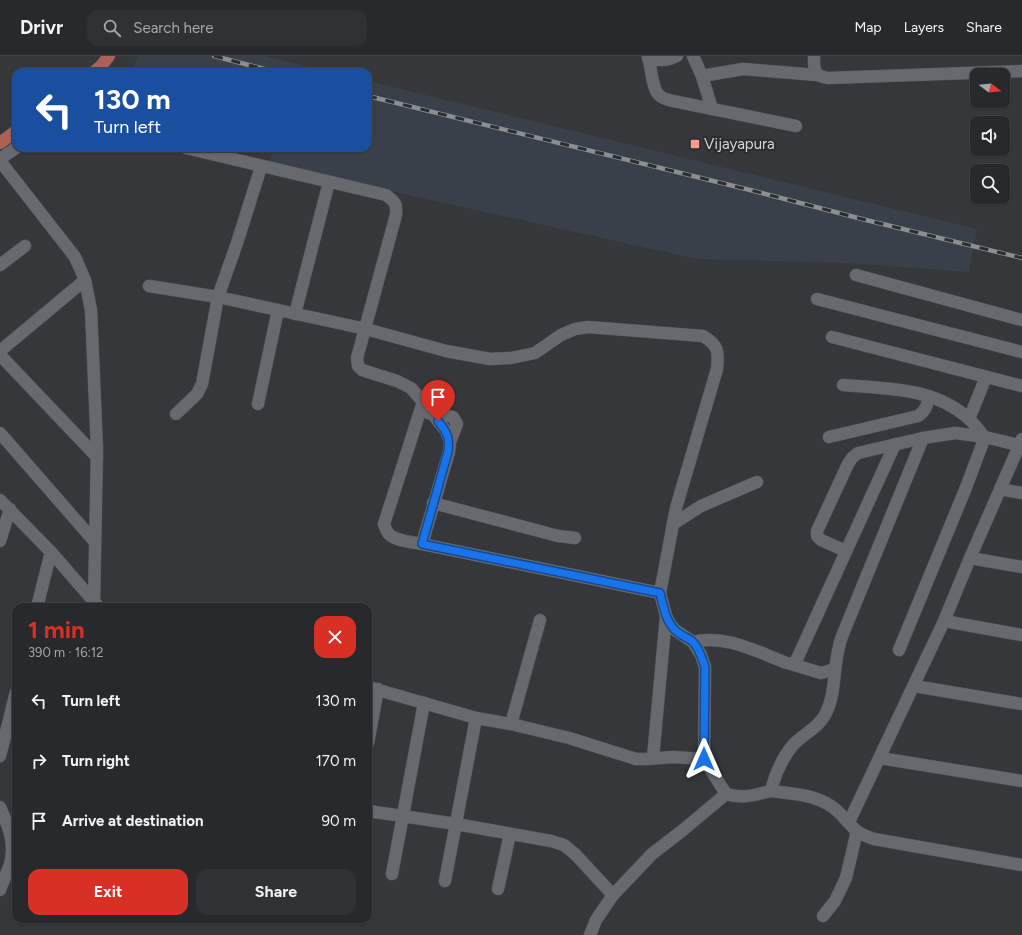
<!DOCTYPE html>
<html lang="en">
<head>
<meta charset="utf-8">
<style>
  :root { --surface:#28292c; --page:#303134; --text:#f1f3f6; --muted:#a5a6a9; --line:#444548; --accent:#d93025 }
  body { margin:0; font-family:Figtree,sans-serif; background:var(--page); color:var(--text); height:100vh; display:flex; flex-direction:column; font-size:15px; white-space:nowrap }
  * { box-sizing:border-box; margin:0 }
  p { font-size:13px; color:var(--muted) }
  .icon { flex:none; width:22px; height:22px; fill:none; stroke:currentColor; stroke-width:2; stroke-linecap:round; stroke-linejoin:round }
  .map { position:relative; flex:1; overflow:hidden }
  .details { position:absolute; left:12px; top:547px; width:360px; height:320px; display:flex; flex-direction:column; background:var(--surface); border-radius:12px; box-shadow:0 1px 3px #0004,0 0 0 1px var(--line) }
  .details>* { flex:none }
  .banner { position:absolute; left:12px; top:12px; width:360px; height:84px; border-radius:12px; box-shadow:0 1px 3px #0004,0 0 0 1px var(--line); background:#1a4fa0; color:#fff; overflow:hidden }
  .needle { width:26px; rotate:106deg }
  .tools { position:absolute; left:970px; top:12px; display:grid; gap:8px }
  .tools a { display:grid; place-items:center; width:40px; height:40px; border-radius:8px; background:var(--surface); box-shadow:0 1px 3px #0004,0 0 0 1px var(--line); font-size:20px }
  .pin { position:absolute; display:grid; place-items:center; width:34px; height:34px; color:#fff; margin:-41px -17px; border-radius:50% 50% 50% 0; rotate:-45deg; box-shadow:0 0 4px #0007 }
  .pin .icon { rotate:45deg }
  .me { position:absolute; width:44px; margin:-22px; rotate:0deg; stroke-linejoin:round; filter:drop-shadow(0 0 3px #0008) }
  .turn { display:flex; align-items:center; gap:14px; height:84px; padding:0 16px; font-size:18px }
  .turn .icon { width:52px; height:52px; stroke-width:2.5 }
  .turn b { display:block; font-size:28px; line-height:34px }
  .round { display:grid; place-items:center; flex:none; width:42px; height:42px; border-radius:12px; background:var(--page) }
  .overview { display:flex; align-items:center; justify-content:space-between; height:68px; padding:0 16px }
  h1 { font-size:24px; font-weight:700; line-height:30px; color:var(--accent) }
  .button { display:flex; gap:8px; margin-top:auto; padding:8px 16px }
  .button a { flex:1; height:46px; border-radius:12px; background:var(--accent); color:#fff; font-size:16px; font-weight:700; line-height:46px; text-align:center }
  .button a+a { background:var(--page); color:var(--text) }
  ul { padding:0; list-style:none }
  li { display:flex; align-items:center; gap:12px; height:60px; padding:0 16px }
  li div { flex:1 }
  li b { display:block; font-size:15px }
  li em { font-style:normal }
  header { display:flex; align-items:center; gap:24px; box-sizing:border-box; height:56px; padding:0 20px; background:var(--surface); border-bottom:1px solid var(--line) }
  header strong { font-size:19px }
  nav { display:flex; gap:22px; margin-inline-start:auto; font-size:14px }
  .search { width:280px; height:36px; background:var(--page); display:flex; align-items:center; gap:10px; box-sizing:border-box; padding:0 14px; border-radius:12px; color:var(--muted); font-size:15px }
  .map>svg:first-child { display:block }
</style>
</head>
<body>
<header>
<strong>Drivr</strong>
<div class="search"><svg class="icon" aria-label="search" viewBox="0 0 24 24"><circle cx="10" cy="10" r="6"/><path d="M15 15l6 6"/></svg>Search here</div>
<nav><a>Map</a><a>Layers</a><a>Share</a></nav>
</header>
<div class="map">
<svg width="1022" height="879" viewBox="0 0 1022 879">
  <rect width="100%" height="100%" fill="#35373b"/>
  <g fill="#3a4049">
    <path d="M139,0H265L330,16H130Z"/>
    <path d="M368,25L977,173L969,216L847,207L697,203L269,108L273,92H368Z"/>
  </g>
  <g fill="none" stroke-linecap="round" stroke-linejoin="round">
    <g stroke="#545659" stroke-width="13">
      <g id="minor">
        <path d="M648,0C651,10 652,31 658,38C662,43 669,44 673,45L796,70"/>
        <path d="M693,0L702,20L712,53"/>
        <path d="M814,0C814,12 813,20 828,22L1022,15"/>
        <path d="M648,2C659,5 666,5 677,0"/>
        <path d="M702,20L743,13L817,19"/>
        <path d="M186,92L386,139C395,146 397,147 396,159L357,302L358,310L362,314L397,325L411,332L423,346L384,468C385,471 386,474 388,477C394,485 412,486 422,488L660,537"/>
        <path d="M0,103L16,92"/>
        <path d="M0,105L75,201L85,224L91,254L97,393L94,547"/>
        <path d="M0,209L25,190"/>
        <path d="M856,219L1022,264"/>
        <path d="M149,230L218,241L278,254L366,273L446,295L490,303L511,302L535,297L561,279L575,273L588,271L703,280C718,289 719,295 717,313L676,452L660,537L666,560L670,568L675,574L693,586L701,599L705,611L704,703L673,701L648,703H636L569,682L511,668L476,662L368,631"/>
        <path d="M817,243L1022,296"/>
        <path d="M295,258L329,126"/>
        <path d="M832,281L1022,330"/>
        <path d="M0,295L85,224"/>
        <path d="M0,299L97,401"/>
        <path d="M843,329C887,333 933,331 968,362C974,367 979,375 985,381L965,434L899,594"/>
        <path d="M258,348L278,254"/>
        <path d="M428,357L430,356L453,361L457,368L450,386"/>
        <path d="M176,358L197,338L202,328L218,241L237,187L261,111"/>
        <path d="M969,363L986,321"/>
        <path d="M0,377L95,486"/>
        <path d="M829,381L918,360C926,355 927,349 929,340"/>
        <path d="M1022,390L985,381L955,377L923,382L847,568C844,576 840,583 839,591C833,613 836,637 826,657C820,671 803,678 793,689C782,702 775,719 771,735C792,738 813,738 831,750C841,756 848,768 858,776C863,779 868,781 874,783L1022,809"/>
        <path d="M1000,433L1022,437"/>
        <path d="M0,444L51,496L97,549"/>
        <path d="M433,447L558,480L575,482"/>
        <path d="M673,468L701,450L757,426"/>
        <path d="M0,485L10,453"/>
        <path d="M422,488L449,396L450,386L446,375L423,346"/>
        <path d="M846,495L821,484L817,480V475L848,408L852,402L858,397L923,382"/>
        <path d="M970,502L1022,511"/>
        <path d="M37,551L51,496"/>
        <path d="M944,565L1022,579"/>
        <path d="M693,586C726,578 757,596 787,607C792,608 794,607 797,603L895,388"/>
        <path d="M791,608L821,617L835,613"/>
        <path d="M914,630L1022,648"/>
        <path d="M511,668L540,564"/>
        <path d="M368,687L378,633"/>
        <path d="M0,700L16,636"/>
        <path d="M653,702L666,560"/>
        <path d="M880,702L1022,725"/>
        <path d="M704,703L726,738C743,743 754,739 771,735"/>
        <path d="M0,751C8,770 16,787 10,808C7,817 3,825 0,834"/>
        <path d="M368,755L456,768L551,785L564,789L575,798L613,839"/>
        <path d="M849,766L944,565L970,502L1022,383"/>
        <path d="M392,818L424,647"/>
        <path d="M445,825L476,662"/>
        <path d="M498,833L510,778"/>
        <path d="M823,860L835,845L846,822L857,775"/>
        <path d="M590,879L596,864L613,839L652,798L683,774L726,738"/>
      </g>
    </g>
    <g stroke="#545659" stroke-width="13">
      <g id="major">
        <path d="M94,16L101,10L109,0"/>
        <path d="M0,87L16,75"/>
      </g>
    </g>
    <use href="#minor" stroke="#67696e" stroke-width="12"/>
    <use href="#major" stroke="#ae6257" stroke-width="12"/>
    <g stroke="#8c8e91" stroke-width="4.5">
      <g id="rail">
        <path d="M214,0L276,16"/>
        <path d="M368,40L754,135L866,164L1022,202"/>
      </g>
    </g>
    <use href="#rail" stroke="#2b2d31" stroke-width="3" stroke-dasharray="9" stroke-linecap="butt"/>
  </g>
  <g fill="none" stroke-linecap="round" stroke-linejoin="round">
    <g stroke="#114b97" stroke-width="10">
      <path id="route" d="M438,365C447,376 450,382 448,396L422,488L660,537C663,549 665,563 674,573C678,578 686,581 692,585C699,591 702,603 705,611L704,703"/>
    </g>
    <use href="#route" stroke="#1a73e8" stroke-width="7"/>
  </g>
  <rect fill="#f49d8c" stroke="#2b2d31" stroke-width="1.5" x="690" y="83" width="10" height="10" rx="2"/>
  <g text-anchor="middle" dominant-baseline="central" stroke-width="4" stroke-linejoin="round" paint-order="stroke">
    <g font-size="15" fill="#d4d5d8" stroke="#2b2d31" text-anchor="start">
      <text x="704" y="88">Vijayapura</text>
    </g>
  </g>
</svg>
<div class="tools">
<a><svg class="needle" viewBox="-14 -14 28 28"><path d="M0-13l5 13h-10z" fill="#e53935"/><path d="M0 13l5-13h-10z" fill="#a5a6a9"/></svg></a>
<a><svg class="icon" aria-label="sound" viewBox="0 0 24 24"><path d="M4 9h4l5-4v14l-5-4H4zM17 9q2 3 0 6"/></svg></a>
<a><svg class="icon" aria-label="search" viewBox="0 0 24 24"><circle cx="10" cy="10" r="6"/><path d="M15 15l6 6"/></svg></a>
</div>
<div class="pin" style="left:438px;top:365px;background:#d93025"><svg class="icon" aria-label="arrive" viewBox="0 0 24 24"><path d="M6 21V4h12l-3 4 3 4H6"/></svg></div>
<svg class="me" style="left:704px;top:703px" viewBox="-20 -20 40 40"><path d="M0-17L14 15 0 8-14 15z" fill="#1a73e8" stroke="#fff" stroke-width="4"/></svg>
<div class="banner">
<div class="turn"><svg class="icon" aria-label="left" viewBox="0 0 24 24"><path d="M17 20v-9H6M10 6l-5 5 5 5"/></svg><div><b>130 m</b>Turn left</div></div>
</div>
<section class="details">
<div class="overview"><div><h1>1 min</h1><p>390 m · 16:12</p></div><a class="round" style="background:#d93025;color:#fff"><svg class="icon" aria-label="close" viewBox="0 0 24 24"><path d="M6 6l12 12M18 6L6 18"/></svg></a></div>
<ul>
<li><svg class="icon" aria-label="left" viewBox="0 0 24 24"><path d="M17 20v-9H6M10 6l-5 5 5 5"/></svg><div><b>Turn left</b></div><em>130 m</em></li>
<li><svg class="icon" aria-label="right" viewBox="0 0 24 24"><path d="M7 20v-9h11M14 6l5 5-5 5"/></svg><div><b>Turn right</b></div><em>170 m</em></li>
<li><svg class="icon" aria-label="arrive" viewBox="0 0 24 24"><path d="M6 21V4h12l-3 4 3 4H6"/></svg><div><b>Arrive at destination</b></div><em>90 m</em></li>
</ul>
<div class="button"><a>Exit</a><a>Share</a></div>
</section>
</div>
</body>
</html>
